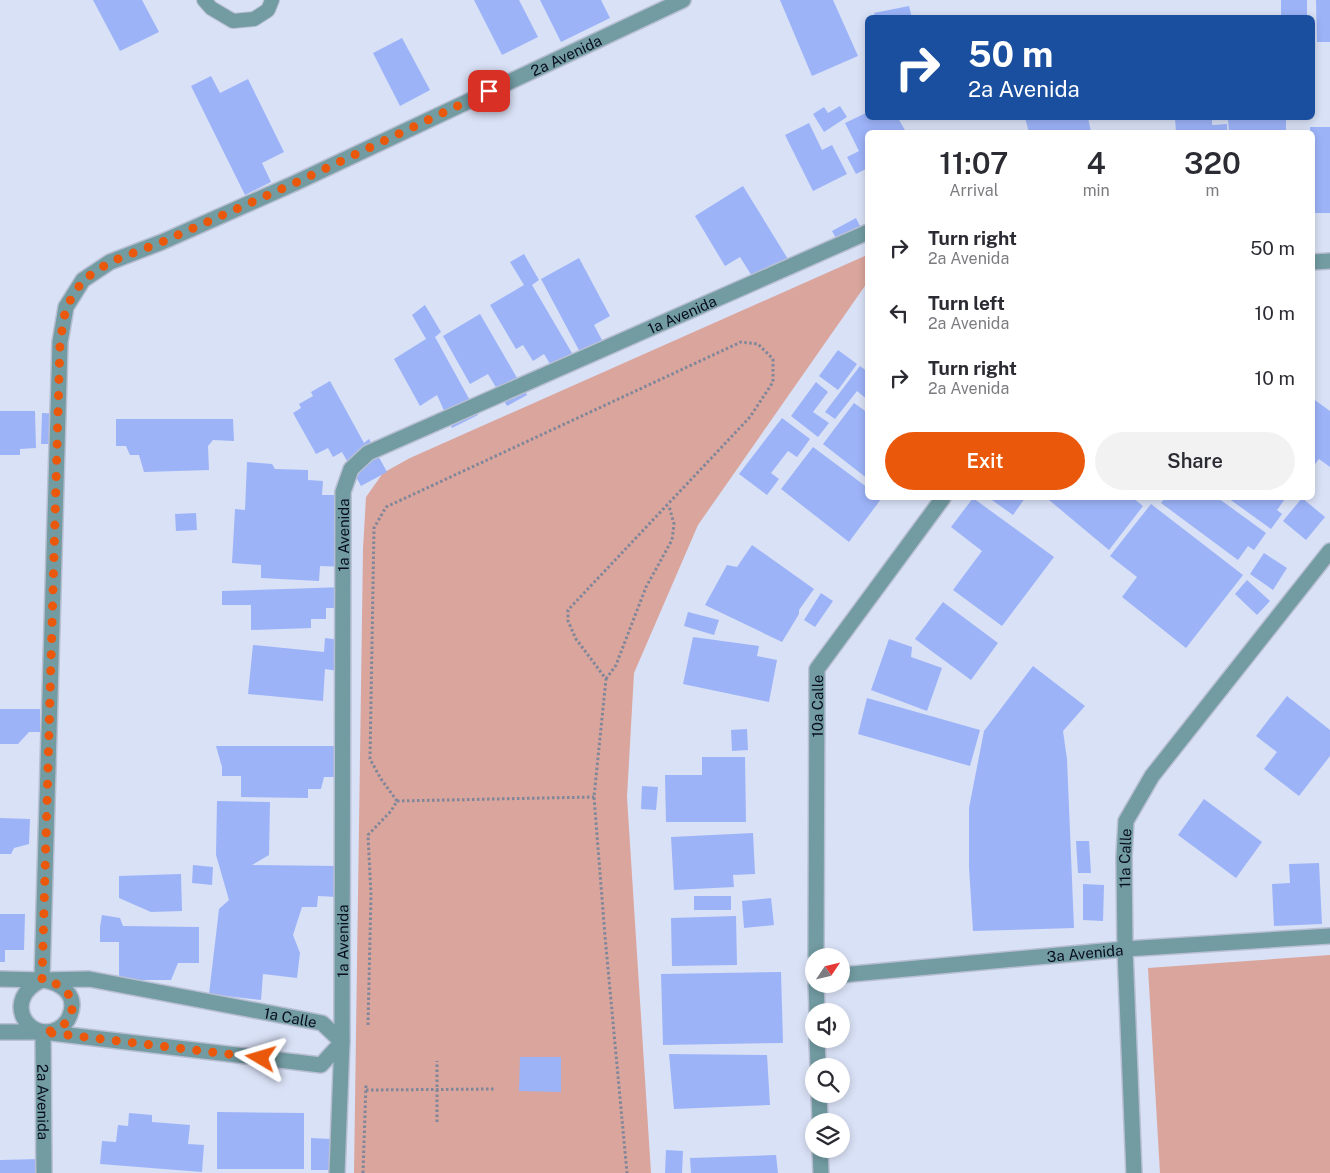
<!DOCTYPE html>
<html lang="en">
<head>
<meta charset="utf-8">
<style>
  :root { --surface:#fff; --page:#f2f2f3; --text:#2b2b33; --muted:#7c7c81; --accent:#ea580c }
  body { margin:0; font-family:"Public Sans",sans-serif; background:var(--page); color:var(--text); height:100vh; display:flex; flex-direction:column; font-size:19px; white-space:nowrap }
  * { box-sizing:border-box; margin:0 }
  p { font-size:16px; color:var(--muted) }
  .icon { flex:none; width:28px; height:28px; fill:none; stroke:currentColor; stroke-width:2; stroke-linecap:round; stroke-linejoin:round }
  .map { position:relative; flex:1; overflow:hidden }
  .sheet { position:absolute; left:865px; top:130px; width:450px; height:370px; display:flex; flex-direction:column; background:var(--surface); border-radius:8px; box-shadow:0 2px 8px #0003 }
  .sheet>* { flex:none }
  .top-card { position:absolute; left:865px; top:15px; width:450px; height:105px; border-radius:8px; box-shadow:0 2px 8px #0003; background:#1a4fa0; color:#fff; overflow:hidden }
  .needle { width:32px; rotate:55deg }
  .fabs { position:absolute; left:805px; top:948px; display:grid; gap:10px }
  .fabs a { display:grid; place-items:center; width:45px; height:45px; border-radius:50%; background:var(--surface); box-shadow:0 2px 8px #0003; font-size:25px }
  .pin { position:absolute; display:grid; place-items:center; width:42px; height:42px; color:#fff; margin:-21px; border-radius:10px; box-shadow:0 2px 8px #0006 }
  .me { position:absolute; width:55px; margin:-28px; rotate:277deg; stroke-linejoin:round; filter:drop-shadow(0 0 4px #0008) }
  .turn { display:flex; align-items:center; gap:18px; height:105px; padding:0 20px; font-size:22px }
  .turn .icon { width:65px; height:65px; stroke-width:2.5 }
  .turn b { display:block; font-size:35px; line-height:42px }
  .eta { display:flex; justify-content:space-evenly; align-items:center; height:85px; text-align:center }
  .eta b { font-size:30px; font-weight:600; line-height:35px }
  .cta { display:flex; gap:10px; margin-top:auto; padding:10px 20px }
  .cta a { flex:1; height:58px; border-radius:30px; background:var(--accent); color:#fff; font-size:20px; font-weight:600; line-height:58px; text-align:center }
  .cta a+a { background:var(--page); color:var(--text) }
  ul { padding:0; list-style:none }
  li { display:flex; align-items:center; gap:15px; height:65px; padding:0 20px }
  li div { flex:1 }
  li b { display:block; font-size:19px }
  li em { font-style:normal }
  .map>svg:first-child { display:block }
</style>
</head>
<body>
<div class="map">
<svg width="1330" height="1173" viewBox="0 0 1330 1173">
  <rect width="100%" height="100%" fill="#d9e1f6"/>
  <g fill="#daa59c">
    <path d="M867,255V283L698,525L634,673L627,797L651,1173H354L363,549L366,497L383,473L410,458Z"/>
    <path d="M1330,955V1173H1160L1148,968Z"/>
  </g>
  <g fill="#9cb3f8">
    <path d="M93,0H142L159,32L120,51Z"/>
    <path d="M474,0H519L538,37L502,55Z"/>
    <path d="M540,0H601L610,18L561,42Z"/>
    <path d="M780,0H833L858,56L812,76Z"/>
    <rect x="1281" y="0" width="26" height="18"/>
    <path d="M1316,0H1330V42H1317Z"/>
    <path d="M909,6L912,18H875L874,13Z"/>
    <path d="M402,38L430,90L400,106L373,53Z"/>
    <path d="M211,76L220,93L248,79L284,152L262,163L271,182L245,195L191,86Z"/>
    <path d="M840,106L847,117L824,132L813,114L824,107L828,113Z"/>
    <path d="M868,112V118H898L906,132H868V168L856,174L847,157L859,151L845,123Z"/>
    <path d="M1025,118H1088L1091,132H1029Z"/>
    <path d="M1175,118H1212V125L1227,124V132H1176Z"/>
    <path d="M1228,118H1286V132H1229Z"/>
    <path d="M809,123L822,150L832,145L847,174L813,191L785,135Z"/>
    <path d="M1310,127H1330V213H1313L1312,132H1310Z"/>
    <path d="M743,186L791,264L757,284L740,257L725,266L695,216Z"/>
    <path d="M856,218L866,238L843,251L832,231Z"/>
    <path d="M524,254L539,280L532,285L579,365L558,377L544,354L533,361L523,345L516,349L490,305L524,285L510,262Z"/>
    <path d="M579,258L610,316L594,325L603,342L581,354L541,279Z"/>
    <path d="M425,305L441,332L435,337L478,415L452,428L437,395L420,406L394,359L426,339L412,315Z"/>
    <path d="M480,314L527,395L507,406L488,374L470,384L443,336Z"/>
    <path d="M838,350L857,364L838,390L819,376Z"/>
    <path d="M860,366L868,372V400L857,391L835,419L825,412Z"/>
    <path d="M330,381L364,443L369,439L387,472L361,486L342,452L333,457L328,448L316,454L293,413L301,408L299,404L313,396L311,392Z"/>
    <path d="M816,382L828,392L813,412L829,423L818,437L791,416Z"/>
    <path d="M1312,398L1330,411V467L1319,459L1312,468Z"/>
    <path d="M854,403L868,413V479L823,444Z"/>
    <path d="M0,411H35L36,448L20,449V455H0Z"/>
    <path d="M42,413L63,414L62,444H41Z"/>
    <path d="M782,418L810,439L797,457L788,451L771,473L779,479L767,495L739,474Z"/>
    <path d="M116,419H233L234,441L213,440L208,446L209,470L144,472L139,455H130L126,446H116Z"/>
    <path d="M813,447L868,488V498H879L881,499L849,542L781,489Z"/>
    <path d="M247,462L272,464L275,469L308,470V480L323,481L322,495H338L347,567L320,566L319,581L261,578V565L232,563L235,509L245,510Z"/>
    <path d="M973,498L1054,557L1002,626L953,590L982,551L951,527Z"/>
    <path d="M989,498H1025L1013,515Z"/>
    <path d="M1050,498H1133L1143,506L1109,550L1049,500Z"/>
    <path d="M1165,498H1218L1266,533L1254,550L1248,546L1238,560L1161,503Z"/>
    <path d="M1228,498H1282L1285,499L1277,510L1282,514L1271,529Z"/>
    <path d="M1302,498L1325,517L1306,540L1283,521Z"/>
    <path d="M1151,504L1243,575L1186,648L1122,597L1137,577L1110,556Z"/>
    <path d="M196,513L197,530L176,531L175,514Z"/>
    <path d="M752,545L814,589L799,610V614L782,642L705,605L727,565L737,567Z"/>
    <path d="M1264,553L1287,568L1273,590L1250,574Z"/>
    <path d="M1247,580L1270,601L1257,615L1235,594Z"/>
    <path d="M345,587L340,608H326V619H311V628L251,630V605H222V591Z"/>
    <path d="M821,593L833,601L815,627L804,620Z"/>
    <path d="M943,602L998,643L971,680L915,639Z"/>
    <path d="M688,612L719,620L714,635L684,626Z"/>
    <path d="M693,637L759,646L757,656L777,660L769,702L683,684Z"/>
    <path d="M325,638L341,640L338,671L325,669L323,701L248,694L253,645L324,652Z"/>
    <path d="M889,639L912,647L911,657L942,668L927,711L871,690Z"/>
    <path d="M1033,666L1085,706L1063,731L1067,759L1074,928L973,931L969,867V808L984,731Z"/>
    <path d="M1287,696L1330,730V756L1299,796L1264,769L1277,752L1256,736Z"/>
    <path d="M867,698L980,730L970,766L858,734Z"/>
    <path d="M0,709H40V732H29L18,744H0Z"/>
    <path d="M747,729L748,750L732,751L731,730Z"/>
    <path d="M216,746H339V777H324L321,789H308V798L241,797V776H222V767Z"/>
    <path d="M702,757H745L746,822H666L665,775H702Z"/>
    <path d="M642,786L658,787L656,810L641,809Z"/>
    <path d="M1204,799L1262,842L1236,878L1178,835Z"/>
    <path d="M217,801L270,802L269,855L252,865L337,866V897L318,896L317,907H302L293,935L300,953L297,978L263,974L261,1000L209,994L219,909L229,900L216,855Z"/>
    <path d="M0,818L30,819L29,844L14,848L11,854H0Z"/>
    <path d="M753,833L755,874L733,875L734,887L674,890L671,837Z"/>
    <path d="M1076,841H1089L1091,873H1078Z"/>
    <path d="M1319,863L1322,924L1274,926L1272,884L1290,883L1289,864Z"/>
    <path d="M193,865L213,867L212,885L192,883Z"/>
    <path d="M181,874L182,911L151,912L119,898V876Z"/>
    <path d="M1083,884L1104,885L1103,921L1083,920Z"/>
    <rect x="694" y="896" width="37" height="14"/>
    <path d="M771,898L774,925L744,928L742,901Z"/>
    <path d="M0,914H25L24,950H5V962H0Z"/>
    <path d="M102,915L120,918L123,926L199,927V963H178L171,980H119V942H100V927Z"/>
    <path d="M736,916L737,965L672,966L671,918Z"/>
    <path d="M781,972L783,1043L663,1045L661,974Z"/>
    <path d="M669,1054L767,1055L770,1105L674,1109Z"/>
    <path d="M520,1057H561V1092L519,1091Z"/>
    <path d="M217,1112L304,1113V1169H217Z"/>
    <path d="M129,1113L152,1115V1122L190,1125L188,1144L204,1145L202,1172L100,1164L102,1141L116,1142L118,1125L128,1126Z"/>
    <path d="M311,1138L331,1139L330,1170H311Z"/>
    <path d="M666,1150L683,1151L682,1173H665Z"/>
    <path d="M776,1155L778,1173H691L690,1158Z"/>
    <path d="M39,1159V1173H0V1160Z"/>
  </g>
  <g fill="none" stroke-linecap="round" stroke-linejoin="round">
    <g stroke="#b8bfd3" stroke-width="16">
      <path id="lane" d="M204,0L211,8L233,21L254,19L268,10L272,0"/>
    </g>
    <g stroke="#b8bfd3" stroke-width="18">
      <g id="street">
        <path d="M1312,262L1330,261"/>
        <path id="s1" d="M816,956L817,669L943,498"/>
        <path id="s2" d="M841,975L1125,949L1330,936"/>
        <path id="s3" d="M0,979L42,980L89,979L322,1023L342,1042L321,1065L43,1032H0"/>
        <path id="s4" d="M42,980L60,342L66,307L83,280L110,262L162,242L295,183L683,0"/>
        <path d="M42,980C60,982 78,994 70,1015C68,1021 63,1026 58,1029C28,1044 1,999 42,980Z"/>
        <path d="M816,984L817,1011"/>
        <path id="s5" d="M43,1032L44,1173"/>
        <path d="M817,1039L818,1066"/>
        <path d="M819,1094L820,1121"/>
        <path d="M820,1149L821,1173"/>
        <path id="s6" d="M337,1173L342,1042L343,492L351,469L368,453L868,232"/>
        <path id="s7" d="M1134,1173L1125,949L1124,857L1126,821L1152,776L1330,551"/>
      </g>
    </g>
    <g stroke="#80879a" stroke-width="3" stroke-dasharray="2.5 2.5" stroke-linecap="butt">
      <path d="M606,679L616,665L646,587L672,540L674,524L669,506"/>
      <path d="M397,801L381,779L370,759L374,528L386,507L741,342L758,344L773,359V382L750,417L568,610V621L576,639L606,679L594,797L605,936L627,1173"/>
      <path d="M397,801L594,797"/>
      <path d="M368,1025L371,895L368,835L391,811L397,801"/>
      <path d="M366,1090L495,1089"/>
      <path d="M437,1122V1061"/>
      <path d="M363,1173L366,1084"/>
    </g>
    <use href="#lane" stroke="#729ba2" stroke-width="14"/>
    <use href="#street" stroke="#729ba2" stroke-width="15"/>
  </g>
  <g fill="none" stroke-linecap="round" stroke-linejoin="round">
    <path stroke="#ea580c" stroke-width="9" stroke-dasharray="0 16.2" d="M261,1058L43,1032C81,1030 83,985 42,980L60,342L66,307L83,280L110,262L162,242L295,183L489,91"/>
  </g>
  <g text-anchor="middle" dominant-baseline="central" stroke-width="4.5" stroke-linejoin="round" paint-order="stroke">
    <g font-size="15" fill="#080d1e" stroke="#d9e1f6">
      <text stroke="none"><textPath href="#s4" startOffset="1239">2a Avenida</textPath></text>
      <text stroke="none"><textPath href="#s6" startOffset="1072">1a Avenida</textPath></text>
      <text stroke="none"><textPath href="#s6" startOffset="638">1a Avenida</textPath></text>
      <text stroke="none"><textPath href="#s1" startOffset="250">10a Calle</textPath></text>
      <text stroke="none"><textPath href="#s7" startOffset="315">11a Calle</textPath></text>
      <text stroke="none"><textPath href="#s6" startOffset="232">1a Avenida</textPath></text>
      <text stroke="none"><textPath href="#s2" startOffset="245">3a Avenida</textPath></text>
      <text stroke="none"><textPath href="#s3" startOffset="294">1a Calle</textPath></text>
      <text stroke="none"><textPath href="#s5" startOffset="70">2a Avenida</textPath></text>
    </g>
  </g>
</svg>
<div class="fabs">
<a><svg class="needle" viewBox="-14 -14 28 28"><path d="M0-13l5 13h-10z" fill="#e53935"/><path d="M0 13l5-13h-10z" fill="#7c7c81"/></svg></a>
<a><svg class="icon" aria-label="sound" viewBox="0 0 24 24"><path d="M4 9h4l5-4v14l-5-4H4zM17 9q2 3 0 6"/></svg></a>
<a><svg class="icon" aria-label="search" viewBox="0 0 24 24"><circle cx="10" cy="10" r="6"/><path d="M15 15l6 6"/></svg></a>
<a><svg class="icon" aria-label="layers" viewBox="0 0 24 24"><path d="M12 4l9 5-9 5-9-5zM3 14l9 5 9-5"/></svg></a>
</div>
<div class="pin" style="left:489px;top:91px;background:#d93025"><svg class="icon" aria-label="arrive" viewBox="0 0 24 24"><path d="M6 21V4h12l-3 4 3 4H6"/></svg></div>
<svg class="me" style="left:261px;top:1058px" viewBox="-20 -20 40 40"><path d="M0-17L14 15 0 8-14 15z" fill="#ea580c" stroke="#fff" stroke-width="4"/></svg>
<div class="top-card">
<div class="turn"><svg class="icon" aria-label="right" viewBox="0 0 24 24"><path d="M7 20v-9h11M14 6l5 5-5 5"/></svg><div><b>50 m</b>2a Avenida</div></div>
</div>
<section class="sheet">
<div class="eta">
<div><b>11:07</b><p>Arrival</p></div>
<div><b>4</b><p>min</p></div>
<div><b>320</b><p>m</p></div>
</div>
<ul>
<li><svg class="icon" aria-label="right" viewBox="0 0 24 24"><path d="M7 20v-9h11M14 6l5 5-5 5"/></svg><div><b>Turn right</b><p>2a Avenida</p></div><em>50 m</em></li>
<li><svg class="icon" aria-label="left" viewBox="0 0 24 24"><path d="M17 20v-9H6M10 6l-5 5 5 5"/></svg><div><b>Turn left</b><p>2a Avenida</p></div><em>10 m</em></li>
<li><svg class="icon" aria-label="right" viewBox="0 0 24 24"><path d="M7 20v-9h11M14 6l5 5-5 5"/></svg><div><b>Turn right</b><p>2a Avenida</p></div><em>10 m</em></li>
</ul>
<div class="cta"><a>Exit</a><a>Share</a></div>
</section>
</div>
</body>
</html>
